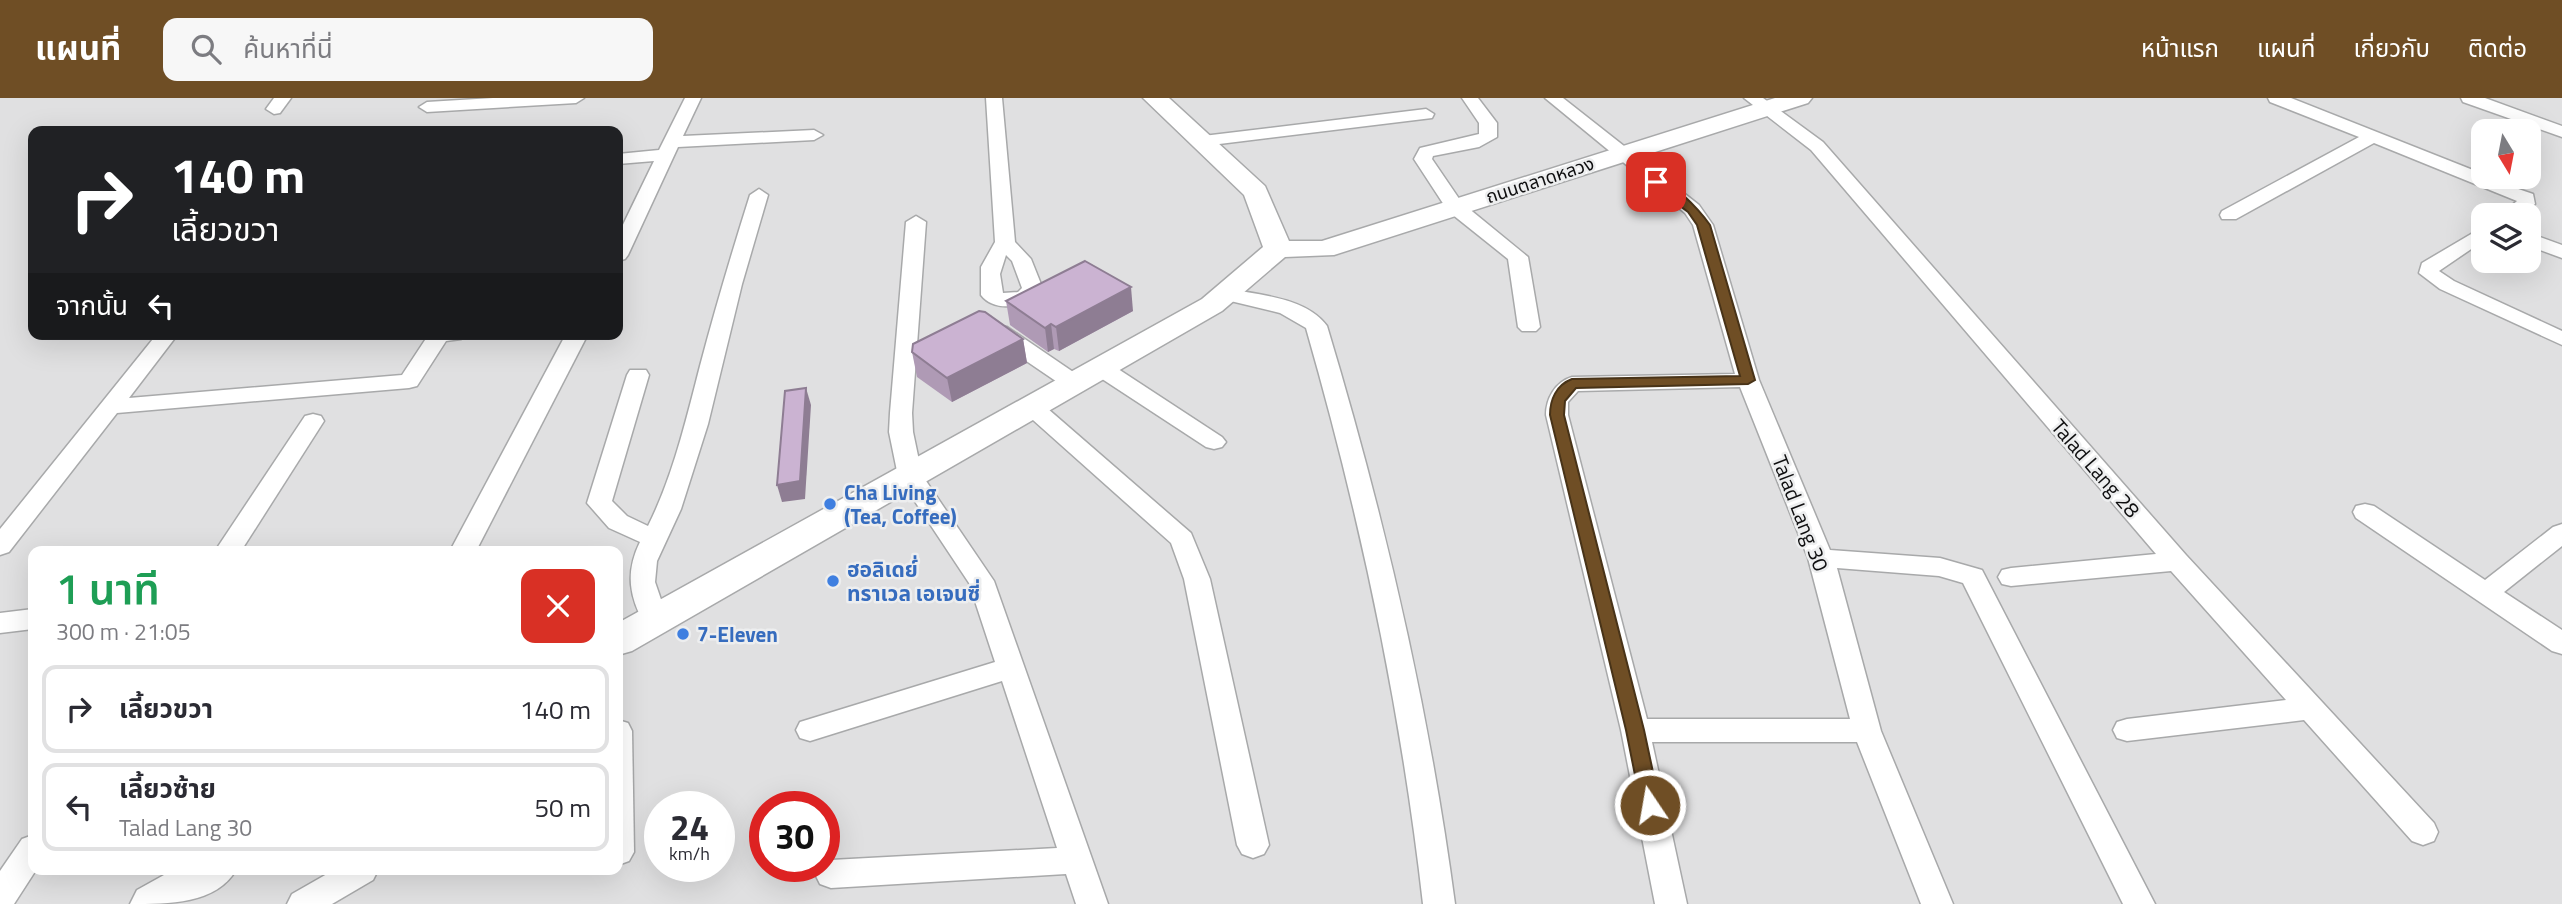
<!DOCTYPE html>
<html lang="th">
<head>
<meta charset="utf-8">
<style>
  :root { --surface:#fff; --page:#f7f7f7; --text:#2b2b33; --muted:#7c7c81; --line:#e1e1e2; --accent:#6f4e25 }
  body { margin:0; font-family:"Titillium Web","Noto Sans Thai",sans-serif; background:var(--page); color:var(--text); height:100vh; display:flex; flex-direction:column; font-size:26px; white-space:nowrap }
  * { box-sizing:border-box; margin:0 }
  p { font-size:23px; color:var(--muted) }
  .icon { flex:none; width:38px; height:38px; fill:none; stroke:currentColor; stroke-width:2; stroke-linecap:round; stroke-linejoin:round }
  .map { position:relative; flex:1; overflow:hidden }
  .panel { position:absolute; left:28px; top:448px; width:595px; height:329px; display:flex; flex-direction:column; background:var(--surface); border-radius:14px; box-shadow:0 7px 28px #0002 }
  .panel>* { flex:none }
  .hud { position:absolute; left:28px; top:28px; width:595px; height:214px; border-radius:14px; box-shadow:0 7px 28px #0002; background:#202124; color:#fff; overflow:hidden }
  .needle { width:46px; rotate:170deg }
  .controls { position:absolute; left:2471px; top:21px; display:grid; gap:14px }
  .controls a { display:grid; place-items:center; width:70px; height:70px; border-radius:14px; background:var(--surface); box-shadow:0 7px 28px #0002; font-size:35px }
  .speed { position:absolute; left:644px; top:693px; display:flex; gap:14px; font-size:35px; font-weight:700; text-align:center }
  .speed>* { display:grid; place-content:center; width:91px; height:91px; border-radius:50%; background:var(--surface); box-shadow:0 7px 28px #0002; line-height:1 }
  .speed small { font-size:18px; font-weight:400 }
  .speed .limit { border:10px solid #d22; background:#fff; color:#111 }
  .pin { position:absolute; display:grid; place-items:center; width:60px; height:60px; color:#fff; margin:-30px; border-radius:14px; box-shadow:0 4px 10px #0006 }
  .me { position:absolute; width:77px; margin:-38px; rotate:348deg; stroke-linejoin:round; filter:drop-shadow(0 0 5px #0008) }
  .turn { display:flex; align-items:center; gap:24px; height:147px; padding:0 28px; font-size:32px }
  .turn .icon { width:91px; height:91px; stroke-width:2.5 }
  .turn b { display:block; font-size:49px; line-height:60px }
  .then { display:flex; align-items:center; height:66px; padding:0 28px; background:#0003; gap:14px; font-size:26px }
  .round { display:grid; place-items:center; flex:none; width:74px; height:74px; border-radius:14px; background:var(--page) }
  .head { display:flex; align-items:center; justify-content:space-between; height:119px; padding:0 28px }
  h1 { font-size:42px; font-weight:600; line-height:52px; color:#1e9e55 }
  ul { padding:0; list-style:none }
  li { display:flex; align-items:center; gap:21px; height:88px; margin:0 14px 10px; padding:0 14px; border:4px solid var(--line); border-radius:14px }
  li div { flex:1 }
  li b { display:block; font-size:26px }
  li em { font-style:normal }
  header { display:flex; align-items:center; gap:42px; box-sizing:border-box; height:98px; padding:0 35px; background:var(--accent); color:#fff }
  header strong { font-size:33px }
  nav { display:flex; gap:38px; margin-inline-start:auto; font-size:24px }
  .search { width:490px; height:63px; background:var(--page); display:flex; align-items:center; gap:18px; box-sizing:border-box; padding:0 24px; border-radius:14px; color:var(--muted); font-size:26px }
  .map>svg:first-child { display:block }
</style>
</head>
<body>
<header>
<strong>แผนที่</strong>
<div class="search"><svg class="icon" aria-label="search" viewBox="0 0 24 24"><circle cx="10" cy="10" r="6"/><path d="M15 15l6 6"/></svg>ค้นหาที่นี่</div>
<nav><a>หน้าแรก</a><a>แผนที่</a><a>เกี่ยวกับ</a><a>ติดต่อ</a></nav>
</header>
<div class="map">
<svg width="2562" height="806" viewBox="0 0 2562 806">
  <rect width="100%" height="100%" fill="#e0e0e1"/>
  <g fill="none" stroke-linecap="round" stroke-linejoin="round">
    <g stroke="#a8a9aa" stroke-width="3">
      <g id="street">
        <path d="M274,0H291L280,15L274,16L266,11Z"/>
        <path d="M493,0H584L576,5L427,14L419,9L427,4Z"/>
        <path d="M685,0H701L683,38L814,32L823,37L814,42L678,49L628,157L625,161L618,163V137L654,63L618,66V56L659,52Z"/>
        <path d="M986,0H1002L1015,144L1031,161L1043,191C1030,209 995,216 981,197V169L995,144ZM1006,157L1012,163L1022,190L1018,194L1003,195L1000,176Z"/>
        <path d="M1462,0H1478L1497,25V39L1479,49L1433,58L1432,61L1462,105L1528,159L1540,229L1536,233H1522L1518,229L1508,161L1448,113L1414,61L1420,50L1479,36V25Z"/>
        <path d="M1545,0H1563L1699,107L1713,127L1759,282L1830,452L1940,460L1982,472L2155,806H2123L1963,485L1939,478L1837,470L1881,633L1953,806H1921L1857,644H1652L1687,806H1655L1621,632L1546,317C1546,301 1555,284 1572,279L1735,276L1693,127L1685,115ZM1740,289L1808,460L1850,621H1647L1568,317V304L1578,293Z"/>
        <path d="M1744,0H1763L1823,44L2186,457L2434,725L2438,734L2434,743L2423,747L2412,743L2304,622L2127,643L2117,640L2113,632L2117,624L2127,621L2286,602L2171,473L2011,488L2002,486L1998,479L2002,472L2011,470L2156,456L1811,52Z"/>
        <path d="M2268,0H2291L2483,76V79L2533,96L2535,106L2522,117H2501L2517,103L2374,45L2236,121H2222L2220,117L2222,113L2359,39L2270,4Z"/>
        <path d="M2461,0H2485L2562,28V39L2463,4Z"/>
        <path d="M1426,11L1434,16L1432,20L1203,48L1194,43L1203,38Z"/>
        <path d="M759,91L768,97L742,186L708,326L681,411L657,463L655,484L668,522L664,529L655,532L646,529C629,499 625,475 640,444L609,430L587,405L627,277L630,272H646L649,277L612,403L627,418L648,428C673,378 686,322 700,268C715,211 732,154 750,97Z"/>
        <path d="M916,118L926,124L912,315L913,334L922,377L994,483L1108,806H1076L1066,776L831,790L820,786L815,776L819,768H824V765L831,762L1057,750L1002,583L810,643L800,640L796,632L800,624L995,564L969,485L898,378L889,334L890,315L906,124Z"/>
        <path d="M2483,129V143L2439,173L2454,183L2562,233V247L2440,191L2419,175L2422,165Z"/>
        <path d="M2529,135L2562,147V160L2529,148Z"/>
        <path d="M1225,190C1257,197 1306,199 1327,228C1384,417 1429,610 1455,806H1423C1401,611 1360,418 1306,230L1280,215L1218,200L1215,196L1218,192Z"/>
        <path d="M999,228L1007,229L1082,280L1085,285L1082,290H1066L991,239L988,234L991,229Z"/>
        <path d="M157,236H178L129,300L402,277L429,236H463L461,241L446,243L417,288L409,290L117,315L9,454L0,457V431Z"/>
        <path d="M566,236H588L476,453H450Z"/>
        <path d="M1101,263L1109,265L1222,339L1226,344L1222,349L1214,351L1206,349L1093,275L1090,270L1093,265Z"/>
        <path d="M1032,302L1040,304L1191,435L1210,481L1269,747L1264,756L1253,760L1242,756L1237,747L1184,481L1171,445L1024,314L1021,309L1024,304Z"/>
        <path d="M313,316L321,318L324,323L241,453H215L305,318Z"/>
        <path d="M2365,406L2374,408L2485,482L2553,429L2562,426V448L2504,494L2562,532V556L2552,553L2356,420L2353,414L2356,408Z"/>
        <path d="M33,511V531L0,535V515Z"/>
        <path d="M618,622L628,625L632,633L634,754L629,763L618,767Z"/>
        <path d="M33,737V772H36L14,806H0V773L22,741Z"/>
        <path d="M334,772H378L373,782L332,806H287L292,796Z"/>
      </g>
    </g>
    <g stroke="#a8a9aa" stroke-width="3">
      <g id="secondary">
        <path d="M1143,0H1169L1265,88L1289,143H1322L1775,0H1812L1808,5L1334,157L1285,159L1222,213L632,553L618,557V525L1202,201L1263,149L1244,97Z"/>
        <path d="M173,772H236C216,806 169,806 130,806L137,792Z"/>
      </g>
    </g>
    <use href="#street" fill="#fff" fill-rule="evenodd"/>
    <use href="#secondary" fill="#fff" fill-rule="evenodd"/>
  </g>
  <g fill="#af9ab5">
    <path d="M1006,203L1133,213L1059,253L1054,251L1048,254L1010,227Z"/>
    <path d="M1023,241L1027,265L952,304L917,279L912,254Z"/>
  </g>
  <g fill="#8e7d93">
    <path d="M1131,189L1133,213L1059,253L1056,229Z"/>
    <path d="M1051,226L1054,251L1048,254L1045,230Z"/>
    <path d="M1023,241L1027,265L952,304L947,280Z"/>
    <path d="M806,290L811,307L805,401L782,404L777,387Z"/>
  </g>
  <g fill="#cbb3d2" stroke="#8e7d93" stroke-width="2">
    <path d="M1085,163L1131,189L1056,229L1051,226L1045,230L1006,203Z"/>
    <path d="M979,213L985,214L1023,241L947,280L912,254L913,246Z"/>
    <path d="M806,290L800,383L777,387L785,293Z"/>
  </g>
  <path fill="#6f4e25" stroke="#483318" stroke-width="2" d="M1652,81C1670,79 1700,113 1710,127L1755,282L1748,286L1576,290L1565,303L1564,317L1644,632L1660,707L1657,713L1650,715L1643,713L1641,707L1626,632L1550,317C1550,302 1556,287 1572,281L1740,278L1697,127L1688,114L1652,87Z"/>
  <g fill="#3f7fe0" stroke="#edeeef" stroke-width="2.5">
    <circle cx="830" cy="406" r="7"/>
    <circle cx="833" cy="483" r="7"/>
    <circle cx="683" cy="536" r="7"/>
  </g>
  <g text-anchor="middle" dominant-baseline="central" stroke-width="5" stroke-linejoin="round" paint-order="stroke">
    <g font-size="18" fill="#0f0f10" stroke="#edeeef">
      <text transform="translate(1540 82) rotate(-18)">ถนนตลาดหลวง</text>
    </g>
    <g font-size="21" fill="#0f0f10" stroke="#edeeef">
      <text transform="translate(2096 370) rotate(49)">Talad Lang 28</text>
      <text transform="translate(1801 415) rotate(69)">Talad Lang 30</text>
    </g>
    <g font-size="21" font-weight="bold" fill="#366cbe" stroke="#edeeef" text-anchor="start">
      <text x="844" y="394">Cha Living<tspan x="844" dy="24">(Tea, Coffee)</tspan></text>
      <text x="847" y="471">ฮอลิเดย์่<tspan x="847" dy="24">ทราเวล เอเจนซี่</tspan></text>
      <text x="697" y="536">7-Eleven</text>
    </g>
  </g>
</svg>
<div class="controls">
<a><svg class="needle" viewBox="-14 -14 28 28"><path d="M0-13l5 13h-10z" fill="#e53935"/><path d="M0 13l5-13h-10z" fill="#7c7c81"/></svg></a>
<a><svg class="icon" aria-label="layers" viewBox="0 0 24 24"><path d="M12 4l9 5-9 5-9-5zM3 14l9 5 9-5"/></svg></a>
</div>
<div class="speed"><div>24<small>km/h</small></div><div class="limit">30</div></div>
<div class="pin" style="left:1656px;top:84px;background:#d93025"><svg class="icon" aria-label="arrive" viewBox="0 0 24 24"><path d="M6 21V4h12l-3 4 3 4H6"/></svg></div>
<svg class="me" style="left:1650px;top:707px" viewBox="-20 -20 40 40"><circle r="17" fill="#6f4e25" stroke="#fff" stroke-width="3"/><path d="M0-11L8 9 0 5-8 9z" fill="#fff"/></svg>
<div class="hud">
<div class="turn"><svg class="icon" aria-label="right" viewBox="0 0 24 24"><path d="M7 20v-9h11M14 6l5 5-5 5"/></svg><div><b>140 m</b>เลี้ยวขวา</div></div>
<div class="then">จากนั้น<svg class="icon" aria-label="left" viewBox="0 0 24 24"><path d="M17 20v-9H6M10 6l-5 5 5 5"/></svg></div>
</div>
<section class="panel">
<div class="head"><div><h1>1 นาที</h1><p>300 m · 21:05</p></div><a class="round" style="background:#d93025;color:#fff"><svg class="icon" aria-label="close" viewBox="0 0 24 24"><path d="M6 6l12 12M18 6L6 18"/></svg></a></div>
<ul>
<li><svg class="icon" aria-label="right" viewBox="0 0 24 24"><path d="M7 20v-9h11M14 6l5 5-5 5"/></svg><div><b>เลี้ยวขวา</b></div><em>140 m</em></li>
<li><svg class="icon" aria-label="left" viewBox="0 0 24 24"><path d="M17 20v-9H6M10 6l-5 5 5 5"/></svg><div><b>เลี้ยวซ้าย</b><p>Talad Lang 30</p></div><em>50 m</em></li>
</ul>
</section>
</div>
</body>
</html>
